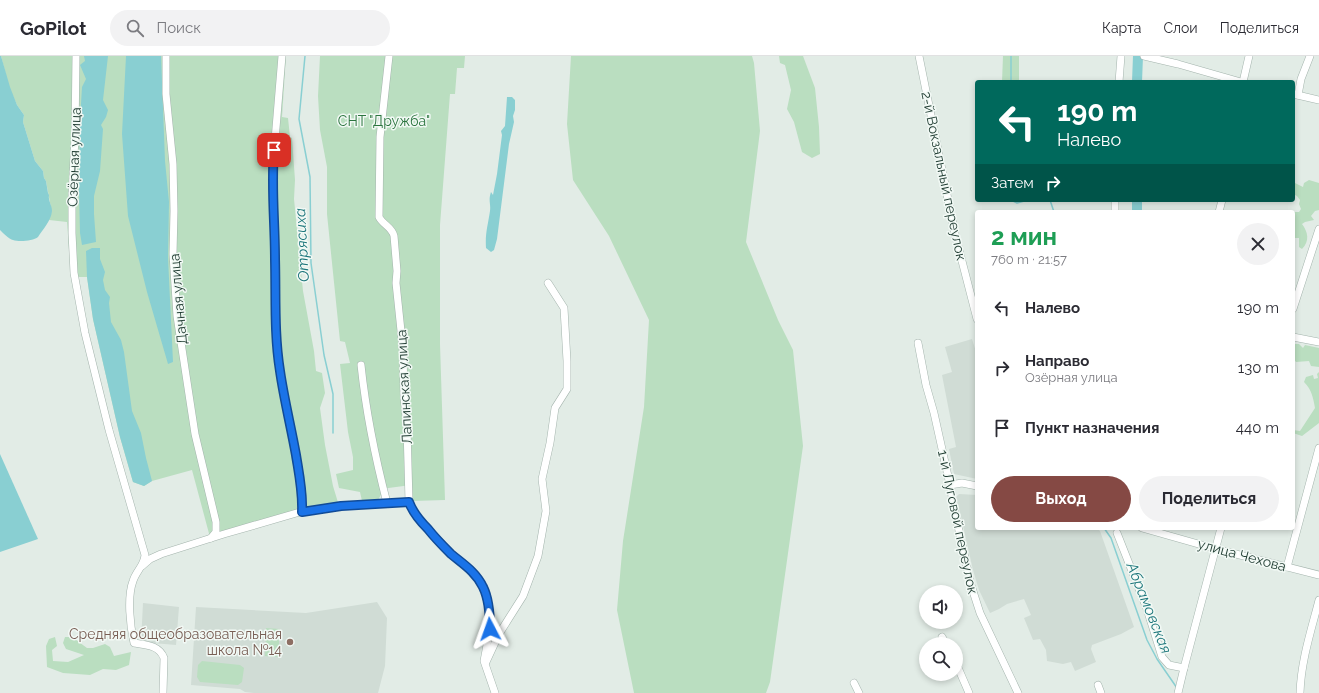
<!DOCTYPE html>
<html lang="ru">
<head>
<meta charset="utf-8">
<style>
  :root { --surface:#fff; --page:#f2f2f3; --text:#2b2b33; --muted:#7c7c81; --line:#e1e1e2; --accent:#854944 }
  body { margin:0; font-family:Raleway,sans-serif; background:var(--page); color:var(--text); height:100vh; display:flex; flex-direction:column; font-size:15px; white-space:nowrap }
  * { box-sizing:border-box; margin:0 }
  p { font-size:13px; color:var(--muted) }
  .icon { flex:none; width:22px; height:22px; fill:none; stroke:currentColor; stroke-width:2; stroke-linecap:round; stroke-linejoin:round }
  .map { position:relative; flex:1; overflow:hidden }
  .details { position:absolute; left:975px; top:154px; width:320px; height:320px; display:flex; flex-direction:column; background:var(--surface); border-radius:4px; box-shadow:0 2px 6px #0003 }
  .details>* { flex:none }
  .top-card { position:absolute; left:975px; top:24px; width:320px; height:122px; border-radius:4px; box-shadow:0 2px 6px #0003; background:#00695c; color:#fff; overflow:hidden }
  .tools { position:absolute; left:919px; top:529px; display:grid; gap:8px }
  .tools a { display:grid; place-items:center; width:44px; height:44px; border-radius:50%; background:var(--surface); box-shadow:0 2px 6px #0003; font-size:20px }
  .pin { position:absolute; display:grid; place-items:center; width:34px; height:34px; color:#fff; margin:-17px; border-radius:8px; box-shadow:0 2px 6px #0006 }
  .me { position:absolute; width:44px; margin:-22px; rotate:356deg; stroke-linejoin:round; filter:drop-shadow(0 0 3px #0008) }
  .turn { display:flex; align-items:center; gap:14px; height:84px; padding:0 16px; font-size:18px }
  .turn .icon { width:52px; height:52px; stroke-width:2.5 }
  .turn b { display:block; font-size:28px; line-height:34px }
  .then { display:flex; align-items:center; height:38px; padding:0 16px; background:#0003; gap:8px; font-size:15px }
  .round { display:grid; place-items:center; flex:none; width:42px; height:42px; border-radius:21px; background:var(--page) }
  .overview { display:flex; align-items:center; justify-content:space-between; height:68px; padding:0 16px }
  h1 { font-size:24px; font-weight:700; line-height:30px; color:#1e9e55 }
  .button { display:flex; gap:8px; margin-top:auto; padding:8px 16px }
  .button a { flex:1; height:46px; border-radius:24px; background:var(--accent); color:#fff; font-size:16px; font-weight:700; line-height:46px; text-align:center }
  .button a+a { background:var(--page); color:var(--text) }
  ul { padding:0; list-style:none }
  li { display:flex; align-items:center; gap:12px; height:60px; padding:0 16px }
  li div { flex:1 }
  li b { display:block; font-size:15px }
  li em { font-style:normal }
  header { display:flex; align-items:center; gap:24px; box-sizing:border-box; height:56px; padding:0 20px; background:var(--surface); border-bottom:1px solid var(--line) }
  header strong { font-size:19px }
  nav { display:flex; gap:22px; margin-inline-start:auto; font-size:14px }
  .search { width:280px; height:36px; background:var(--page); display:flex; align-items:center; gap:10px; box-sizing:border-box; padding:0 14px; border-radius:22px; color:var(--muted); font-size:15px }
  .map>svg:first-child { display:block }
</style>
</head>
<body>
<header>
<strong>GoPilot</strong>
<div class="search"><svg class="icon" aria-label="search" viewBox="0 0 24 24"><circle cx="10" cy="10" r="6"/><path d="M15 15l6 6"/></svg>Поиск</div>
<nav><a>Карта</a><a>Слои</a><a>Поделиться</a></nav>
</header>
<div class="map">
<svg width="1319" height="637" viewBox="0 0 1319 637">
  <rect width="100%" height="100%" fill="#e2ece6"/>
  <g fill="#d0dcd5">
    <path d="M972,283L977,299V423L954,418L949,393L956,391L942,319L952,316L945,291Z"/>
    <path d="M959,438L977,439V472H1097L1100,475L1134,571L1121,578L1092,589L1091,593L1096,606L1075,615L1071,606L1063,608L1047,605L1046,594L1040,583L1033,584L1024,562L1031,559L1024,543L1007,548L999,553L990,557L979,534L973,514L957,443V440Z"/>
    <path d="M377,546L387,562L385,610L378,637H254L245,636L240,633L191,629L196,551L306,557Z"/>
    <path d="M143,547L179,551L176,589L141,586Z"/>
  </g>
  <g fill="#badec0">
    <path d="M1,0H286L282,61L288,62L290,81L292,82L295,124L294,143L303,235L314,295L316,315L322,317L325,337L320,352L325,389L333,430L340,453L305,457L211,485L192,414L152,425L144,430L133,426L120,381L93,263L87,221H71L67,166L49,164L51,152L46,125L44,122L43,115L35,105L23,66L24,59L17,49L9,31Z"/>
    <path d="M320,0H465L464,12H457L455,38H450L440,169V288L445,444L413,445L411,429L381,433L382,437L378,444L362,445L360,436L339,432L336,418L353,414V401L348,376L340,308L350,307L345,286L340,285L327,158V111L320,74L318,40Z"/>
    <path d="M571,0H752L754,7L760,75L746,186L778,264L793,294L803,390L770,626L766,637H634L617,554L623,485L644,351L649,264L609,180L573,124L567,68Z"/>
    <path d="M779,0H803L815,32L819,71L820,98L812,102L802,96L794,66L787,53L791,34L785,9L780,7Z"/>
    <path d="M1003,0H1019V26H1002Z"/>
    <path d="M1309,124L1319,127V154L1315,155L1311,160L1314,164L1305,166L1302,168C1308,176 1310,185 1302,193L1299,191V182H1293V176L1295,175L1293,168V156H1283L1289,154L1294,156H1299L1301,153L1299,148L1300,144L1297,140L1293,138V126L1303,131L1304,127Z"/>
    <path d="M1293,288H1299L1303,292L1305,289L1319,292V311L1311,310L1309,305L1296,306L1293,302Z"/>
    <path d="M1319,316V367L1302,380L1293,377V374L1300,375L1315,352C1313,342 1312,334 1304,326L1306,321L1313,319L1314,323L1318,322L1317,318Z"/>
    <path d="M266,572L280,573L278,601L265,600Z"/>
    <path d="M55,581L57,590L52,594L53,605L68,606L84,599L66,593L63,587L65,581H72L87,592H93L105,588L110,591L114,600L131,596L129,609L116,614L103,613L90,619L63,617L47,611L46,590L49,583Z"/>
    <path d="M202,605L240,609L244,612L242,626L238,629L200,626L197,621L198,609Z"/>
  </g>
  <g fill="#89cfd2">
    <path d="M0,0H1L10,31L17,49L24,59L23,66L35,105L43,115L44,122L46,125L48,137L49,139C48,145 52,149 52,155C51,165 43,173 38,181C33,185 19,186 13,184C9,183 3,177 0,174Z"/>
    <path d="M84,0H108L103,44L108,54L106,61L101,69L103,73L100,115L94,140V158L96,186L82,189L80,177L79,134L80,65L82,31L86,23L80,9L85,5Z"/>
    <path d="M126,0H161L165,105L169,146L168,202L173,306L168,308L147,236L128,160L122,78Z"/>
    <path d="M507,41H512L515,44V54L513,60L514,66L509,88L497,183L494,194L491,196L486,192C485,177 488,169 490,155C491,147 488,145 491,136L493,139L497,118L502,79L501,75L505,70Z"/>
    <path d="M92,192H100V203L105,216L103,224L105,234L110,241L109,247L111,266L121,284L124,296L132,355L141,377L146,402L152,425L144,430L133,426L120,381L93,263L87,221L86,195Z"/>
    <path d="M0,398L38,483L0,496Z"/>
  </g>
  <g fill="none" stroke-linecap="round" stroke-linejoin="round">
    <g stroke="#89cfd2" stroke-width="1.5">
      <path d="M305,0L299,63L310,121L311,207L324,299L333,338V377"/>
      <path d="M1011,0V26"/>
      <path d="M1011,144L1017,147L1028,144"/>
      <path d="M1050,144L1054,156"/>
      <path d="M1104,472L1111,482L1147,584L1157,603L1177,632"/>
    </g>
    <g stroke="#89cfd2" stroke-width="10">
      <path d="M1137,26L1138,0"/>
      <path d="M1137,144V156"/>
    </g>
    <g stroke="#a4b4ad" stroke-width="8">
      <g id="minor">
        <path d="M76,0L75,81L72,141V177L74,217L85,277L109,374L145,499C144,510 136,515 133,525C127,541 130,570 134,587C146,589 159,589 164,602L163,637"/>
        <path d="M166,0V38L173,108L174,155L173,198L177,260L195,378L216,466V476L211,482"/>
        <path d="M282,0L273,108L275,204V239L276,274L280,317L300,422L303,443V456"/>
        <path d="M389,0L380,81L379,161C383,169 392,171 394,180L397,215L396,227L403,294L404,341L407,371L409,446L414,456L420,465L452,498L474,517L484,532L489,553L490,573L484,605L495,637"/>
        <path d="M919,0L955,178L977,263"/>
        <path d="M1144,0L1178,8L1241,26"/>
        <path d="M1119,26L1121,0"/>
        <path d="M1243,26L1249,0"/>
        <path d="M1293,38L1319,44"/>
        <path d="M1298,39L1301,23L1310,0"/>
        <path d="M1115,144V156"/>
        <path d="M1219,156L1222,144"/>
        <path d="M1293,253L1319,173"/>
        <path d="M1293,281L1319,286"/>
        <path d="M918,287L926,329L934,357L950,429L954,452L971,529L980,557L1018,637"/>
        <path d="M361,309C366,356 375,401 387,447"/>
        <path d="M950,429L962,427L977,430"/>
        <path d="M1142,472L1216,493L1319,519"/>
        <path d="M1117,477L1147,553L1162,601L1169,609L1184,612"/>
        <path d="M142,510L150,503L161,498L224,478L300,456L341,450L409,446"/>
        <path d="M1287,511L1319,392"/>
        <path d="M942,581L946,588"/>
        <path d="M486,606L499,578L523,540L538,500L546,455L542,423L550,387L555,352L567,333V305L564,252L548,227"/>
        <path d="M956,607L969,637"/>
        <path d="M854,627L859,637"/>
        <path d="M1098,629L1101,637"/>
        <path d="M1178,637L1184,612L1221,472"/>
        <path d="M1300,637C1301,605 1311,575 1319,544"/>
      </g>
    </g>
    <use href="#minor" stroke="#fff" stroke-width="7"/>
  </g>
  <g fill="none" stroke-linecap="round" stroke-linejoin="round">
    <g stroke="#114b97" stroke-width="10">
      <path id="route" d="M274,94C271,131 275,167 275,203C276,241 274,278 280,315C284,343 291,371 296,399C299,418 303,436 302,456L341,450L409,446C413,457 420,465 428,473C435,482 443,490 451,498C463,508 476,516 483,531C489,543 490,559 490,573"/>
    </g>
    <use href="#route" stroke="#1a73e8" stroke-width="7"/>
  </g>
  <circle fill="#8d6e63" stroke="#f2f9f5" stroke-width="1.5" cx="290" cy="586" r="4"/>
  <g text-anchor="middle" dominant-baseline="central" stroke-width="3" stroke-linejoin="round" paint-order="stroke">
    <g font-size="14" fill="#2b753f" stroke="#f2f9f5">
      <text x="384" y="65">СНТ "Дружба"</text>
    </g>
    <g font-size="14" fill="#213d33" stroke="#f2f9f5">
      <text transform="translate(74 101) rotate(-88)">Озёрная улица</text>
      <text transform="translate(944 120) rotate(78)">2-й Вокзальный переулок</text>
      <text transform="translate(178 243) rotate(-95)">Дачная улица</text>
      <text transform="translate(404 331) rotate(-93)">Лапинская улица</text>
      <text transform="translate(958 466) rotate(78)">1-й Луговой переулок</text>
      <text transform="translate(1242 499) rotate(15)">улица Чехова</text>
    </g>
    <g font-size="14" fill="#785e54" stroke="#f2f9f5" text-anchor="end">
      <text x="282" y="578">Средняя общеобразовательная<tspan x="282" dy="16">школа №14</tspan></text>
    </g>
    <g font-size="15" font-style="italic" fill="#1b757a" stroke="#f2f9f5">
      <text transform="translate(302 189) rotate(-93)">Отрясиха</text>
      <text transform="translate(1149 552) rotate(68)">Абрамовская</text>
    </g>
  </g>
</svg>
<div class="tools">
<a><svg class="icon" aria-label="sound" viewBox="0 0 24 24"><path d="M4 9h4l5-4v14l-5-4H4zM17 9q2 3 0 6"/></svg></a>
<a><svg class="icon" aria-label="search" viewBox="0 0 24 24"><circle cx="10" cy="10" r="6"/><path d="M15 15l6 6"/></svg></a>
</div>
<div class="pin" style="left:274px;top:94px;background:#d93025"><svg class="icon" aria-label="arrive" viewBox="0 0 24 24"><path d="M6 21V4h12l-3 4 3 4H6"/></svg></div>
<svg class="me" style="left:490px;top:573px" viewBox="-20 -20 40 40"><path d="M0-17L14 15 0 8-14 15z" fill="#1a73e8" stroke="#fff" stroke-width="4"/></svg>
<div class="top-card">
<div class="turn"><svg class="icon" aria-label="left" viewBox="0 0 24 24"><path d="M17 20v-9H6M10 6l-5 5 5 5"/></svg><div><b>190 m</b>Налево</div></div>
<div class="then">Затем<svg class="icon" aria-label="right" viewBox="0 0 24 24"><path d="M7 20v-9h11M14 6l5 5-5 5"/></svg></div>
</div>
<section class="details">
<div class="overview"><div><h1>2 мин</h1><p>760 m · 21:57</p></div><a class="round"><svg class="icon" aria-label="close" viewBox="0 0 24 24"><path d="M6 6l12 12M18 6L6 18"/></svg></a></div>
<ul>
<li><svg class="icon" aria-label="left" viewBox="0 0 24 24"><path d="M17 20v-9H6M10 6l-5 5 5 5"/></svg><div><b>Налево</b></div><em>190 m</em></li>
<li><svg class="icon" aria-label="right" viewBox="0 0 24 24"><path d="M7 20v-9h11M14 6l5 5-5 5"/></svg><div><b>Направо</b><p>Озёрная улица</p></div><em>130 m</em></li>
<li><svg class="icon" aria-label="arrive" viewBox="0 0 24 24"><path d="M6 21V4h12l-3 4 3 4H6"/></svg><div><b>Пункт назначения</b></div><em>440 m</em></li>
</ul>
<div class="button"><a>Выход</a><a>Поделиться</a></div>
</section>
</div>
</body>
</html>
